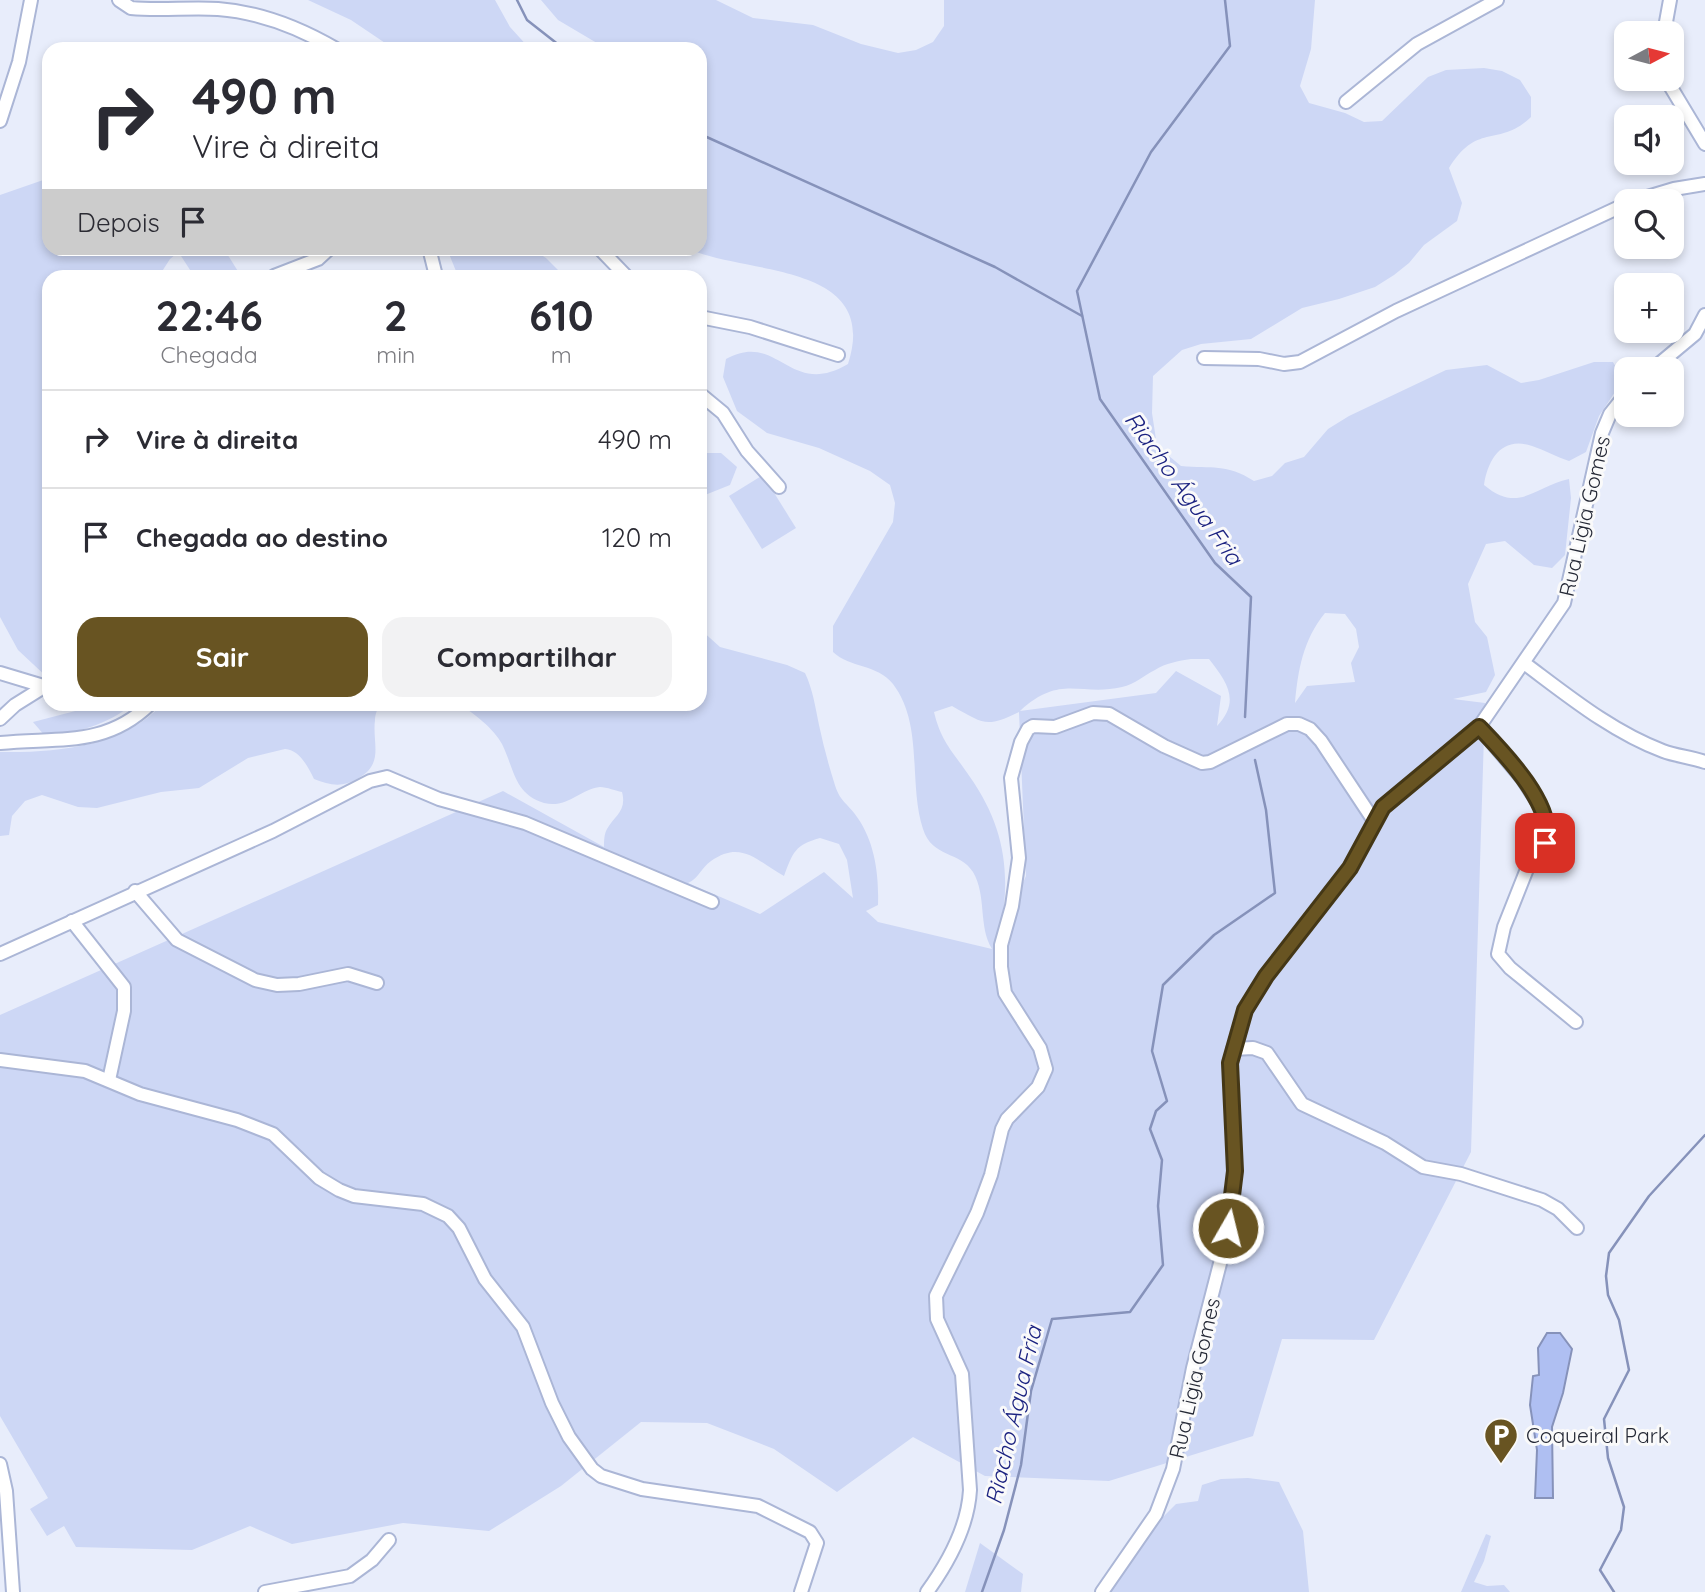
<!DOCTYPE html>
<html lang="pt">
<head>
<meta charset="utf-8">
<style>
  :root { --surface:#fff; --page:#f2f2f3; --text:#2b2b33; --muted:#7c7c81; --line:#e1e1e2; --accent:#685422 }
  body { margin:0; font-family:Quicksand,sans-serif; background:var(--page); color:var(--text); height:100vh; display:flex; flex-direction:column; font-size:26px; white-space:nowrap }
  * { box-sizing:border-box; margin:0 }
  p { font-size:23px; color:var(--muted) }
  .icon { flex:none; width:38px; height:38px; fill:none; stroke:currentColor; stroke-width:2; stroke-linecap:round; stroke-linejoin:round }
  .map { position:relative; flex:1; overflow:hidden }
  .details { position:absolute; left:42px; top:270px; width:665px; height:441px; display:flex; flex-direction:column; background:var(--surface); border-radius:21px; box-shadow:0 4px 10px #0003 }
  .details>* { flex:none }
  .top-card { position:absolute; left:42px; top:42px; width:665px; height:214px; border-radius:21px; box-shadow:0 4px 10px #0003; background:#fff; color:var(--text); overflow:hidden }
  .needle { width:46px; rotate:83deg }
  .tools { position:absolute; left:1614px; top:21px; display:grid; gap:14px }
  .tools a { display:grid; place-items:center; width:70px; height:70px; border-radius:14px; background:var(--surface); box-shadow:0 4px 10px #0003; font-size:35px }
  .pin { position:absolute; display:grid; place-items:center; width:60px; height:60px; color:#fff; margin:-30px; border-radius:14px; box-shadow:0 4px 10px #0006 }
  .me { position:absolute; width:77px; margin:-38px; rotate:8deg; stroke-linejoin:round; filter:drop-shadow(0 0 5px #0008) }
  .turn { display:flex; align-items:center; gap:24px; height:147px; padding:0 35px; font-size:32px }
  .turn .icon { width:91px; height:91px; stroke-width:2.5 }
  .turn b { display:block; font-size:49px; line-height:60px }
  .then { display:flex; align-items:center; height:66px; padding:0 35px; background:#0003; gap:14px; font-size:26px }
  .eta { display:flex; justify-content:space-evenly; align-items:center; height:119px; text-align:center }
  .eta b { font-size:42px; font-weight:700; line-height:49px }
  .button { display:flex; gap:14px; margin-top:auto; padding:14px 35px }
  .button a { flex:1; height:80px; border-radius:21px; background:var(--accent); color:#fff; font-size:28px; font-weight:700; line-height:80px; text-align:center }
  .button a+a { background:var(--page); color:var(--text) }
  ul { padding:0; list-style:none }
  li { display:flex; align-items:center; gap:21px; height:98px; padding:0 35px; border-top:2px solid var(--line) }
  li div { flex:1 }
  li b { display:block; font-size:26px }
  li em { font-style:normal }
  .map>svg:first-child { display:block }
</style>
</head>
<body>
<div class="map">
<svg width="1705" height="1592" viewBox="0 0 1705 1592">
  <rect width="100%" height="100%" fill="#e8edfb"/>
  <g fill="#cdd7f5" fill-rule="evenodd">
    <path d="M308,0H495L510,27L530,49H394L351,20Z"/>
    <path d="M541,0H716L753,18L813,25L861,44L898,53L916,50L933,42L944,26V0H1315L1311,49L1300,86L1309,103L1345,113L1364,122L1382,121L1428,77L1446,70L1484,68L1502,71L1520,80L1531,97V117C1499,148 1478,121 1449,168L1462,203L1457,221L1424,245L1409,263L1394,275L1375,287L1339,299L1302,308L1251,339L1201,344L1182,350L1153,376L1152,413L1157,446L1181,466C1212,469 1226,463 1254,481L1272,476L1285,463L1304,457L1328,429L1349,416L1446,370L1487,365L1521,383L1539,380L1594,362H1613L1623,380L1599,416L1586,452L1569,461C1556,457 1545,450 1532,446C1502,436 1488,459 1484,485C1519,514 1533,487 1569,479L1571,498L1565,555L1552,568L1534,565L1505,541L1486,544L1468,584L1475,622L1487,637L1495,675L1486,692L1453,699L1485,703L1471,1152L1374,1340L1282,1339L1253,1436L1109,1481L985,1476L913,1437L837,1492L774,1449L707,1423L641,1422L561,1486L489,1531L403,1523L292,1544L250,1526L192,1550L76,1547L64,1526L47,1536L30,1509L48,1498L0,1416V1015L503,791L604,847C604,842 604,834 607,829C615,815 627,811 622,792C616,791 607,787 600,787C580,789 567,809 544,803C514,794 514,768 502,744C494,729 473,712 458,704H700V629L720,647L787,665L805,673C813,690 815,706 819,725C823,744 828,763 834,782C840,803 847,802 857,817C875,842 879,875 878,905L866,911L878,922L992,949C978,926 987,896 973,872C960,851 932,858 923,829C908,783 924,725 893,684C877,664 850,668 833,652V626L893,522L895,503L890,485L870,471L819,448L767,433L737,411L723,377L726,359C778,330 789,399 848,364C881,262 747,275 689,249L700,248V49H607L558,20ZM1325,613L1345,614L1356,629L1359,647L1351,663L1355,682L1307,686L1295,703C1298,670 1303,640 1325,613ZM1191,659H1209C1227,682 1241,701 1217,726L1221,696L1176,671L1156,693L1020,711C1061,673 1080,697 1122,687C1135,684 1143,676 1155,670C1166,663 1178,661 1191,659ZM952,706C984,724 986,728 1019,712L1026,876L996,942C998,930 1003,917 1004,905C1009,857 998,817 970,777C954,753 941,742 934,712ZM820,838L839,844L847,860L853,898L824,872L760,914L688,883C699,878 701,868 711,861C742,839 758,862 784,876C793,852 795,845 820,838Z"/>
    <path d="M49,178V248L182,249L170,259L159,276H49V679L18,650L0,617V195Z"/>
    <path d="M193,249H224L241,276H194L181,256Z"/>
    <path d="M447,249H532L546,258L564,276H458Z"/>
    <path d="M700,453H721L737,467L730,485L700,497Z"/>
    <path d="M763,475L796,528L762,549L729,496Z"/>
    <path d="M87,704H133C107,725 77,733 45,736L33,722L83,709Z"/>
    <path d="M162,704H380C378,708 375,714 375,720C372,744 385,764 357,779C342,788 329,785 314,779C308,767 300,750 285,749L248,758L199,788L161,792L97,808L78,807L42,795L25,801L12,816L9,835L0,836V752C54,753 124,747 162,704Z"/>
    <path d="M1248,1478L1279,1482L1303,1531L1309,1592H1106L1148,1532L1176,1504L1198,1501L1202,1485L1221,1479Z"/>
    <path d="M1486,1534L1491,1536L1484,1561L1474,1582L1487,1586L1504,1585L1510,1592H1461Z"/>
    <path d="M980,1543L1023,1574L1021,1592H965Z"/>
  </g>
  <path fill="#afbff2" stroke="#8692ba" stroke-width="2" d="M1547,1333H1560L1572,1349L1563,1393L1552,1427L1553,1498H1535L1537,1450L1530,1405L1533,1376L1539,1375L1538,1348Z"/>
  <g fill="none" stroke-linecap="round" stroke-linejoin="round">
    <g stroke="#8692ba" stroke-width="2.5">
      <path d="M517,0L527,20L564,49"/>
      <path d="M1225,0L1230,46L1151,152L1077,291L1100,399L1215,563L1251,597L1245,717"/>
      <path d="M700,134L995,267L1082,316"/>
      <path d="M982,1592L1004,1530L1021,1465L1031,1391L1052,1319L1130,1312L1163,1265L1158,1206L1162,1160L1150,1129L1156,1111L1167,1101L1152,1051L1163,985L1214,935L1275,893L1266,810L1255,760"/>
      <path d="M1614,1592L1600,1570L1621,1530L1624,1507L1608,1458L1604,1419L1629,1370L1619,1320L1608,1295L1606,1276L1609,1253L1649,1196L1705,1135"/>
    </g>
    <g stroke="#abb6d6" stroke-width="16">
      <g id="minor">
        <path d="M119,0L131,8C160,11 189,7 218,9C259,12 300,28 336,49"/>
        <path d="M1664,33L1670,0"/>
        <path d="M1666,79L1705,144"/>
        <path d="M1346,102L1417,44L1497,0"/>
        <path d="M0,121L19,62L31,0"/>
        <path d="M1634,201L1674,189L1705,184"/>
        <path d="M429,248L436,276"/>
        <path d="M599,248L626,276"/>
        <path d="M274,276L318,259L330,248"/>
        <path d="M700,317L750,327L838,355"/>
        <path d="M1204,358L1259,359L1284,364L1300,362L1396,311L1626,204"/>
        <path d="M1653,369L1695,334L1705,315"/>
        <path d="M700,394L723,413L747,451L779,487"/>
        <path d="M1524,663C1567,695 1612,732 1663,751C1676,756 1691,757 1705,762"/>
        <path d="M0,673L40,685L39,690L15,705L0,719"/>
        <path d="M1479,727L1522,778L1542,809L1547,825L1545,843L1527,869L1504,927L1498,954L1510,968L1576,1022"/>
        <path d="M0,743C57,737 105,748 150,704"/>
        <path d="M135,891L177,940L255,980L277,985L299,984L348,974L377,983"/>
        <path d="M72,921L124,987V1011L109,1080"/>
        <path d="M0,954L273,831L370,781L387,777L439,799L525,823L712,902"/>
        <path d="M1233,1049L1253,1048L1267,1053L1302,1104L1385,1143L1423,1167L1461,1174L1542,1200L1558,1209L1577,1228"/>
        <path d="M0,1060L85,1071L140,1094L237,1120L273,1134L319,1178L339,1190L354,1196L423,1204L448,1216L459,1228L485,1279L523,1327L552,1403L569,1437L592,1469L601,1476L642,1489L758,1506L810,1532L817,1543L801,1592"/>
        <path d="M0,1464L6,1491L13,1592"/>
        <path d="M265,1592L350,1576L372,1560L389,1540"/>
        <path d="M927,1592C948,1563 968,1526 970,1490L962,1374L937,1319L936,1296L977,1213L991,1175L1002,1129L1007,1119L1038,1087L1046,1069L1040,1048L1005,993L1001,967V945L1012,906L1019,858L1011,778L1021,742L1028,729L1033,726L1055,727L1093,713L1109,714L1164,746L1202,763L1210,762L1287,724H1299L1310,729L1321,741L1374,821"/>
        <path d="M1102,1592L1156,1514L1173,1469L1193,1368L1224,1248L1231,1207L1235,1171L1230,1063L1245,1010L1266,976L1350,868L1383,807L1479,727L1564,603L1602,433L1610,414L1626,394"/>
      </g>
    </g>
    <use href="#minor" stroke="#fff" stroke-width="12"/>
  </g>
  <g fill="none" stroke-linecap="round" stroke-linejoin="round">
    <g stroke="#443716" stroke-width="18">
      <path id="route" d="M1228,1228L1235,1171L1230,1063L1245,1010L1266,976L1350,868L1383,807L1479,727C1503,752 1557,807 1545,843"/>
    </g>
    <use href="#route" stroke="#685422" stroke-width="12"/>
  </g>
  <defs>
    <g id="parking-pin" transform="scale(1.75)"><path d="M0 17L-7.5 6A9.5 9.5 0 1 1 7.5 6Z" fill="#685422" stroke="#fafafa"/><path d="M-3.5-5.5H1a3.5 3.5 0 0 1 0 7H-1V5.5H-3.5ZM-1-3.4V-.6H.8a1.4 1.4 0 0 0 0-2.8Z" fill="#fff"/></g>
  </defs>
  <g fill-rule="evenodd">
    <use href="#parking-pin" x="1501" y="1435"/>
  </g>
  <g text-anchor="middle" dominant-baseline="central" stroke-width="6" stroke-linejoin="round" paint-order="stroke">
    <g font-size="21" fill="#252936" stroke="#fafafa">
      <text transform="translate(1584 516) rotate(-77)">Rua Ligia Gomes</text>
      <text transform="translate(1194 1378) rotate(-77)">Rua Ligia Gomes</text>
    </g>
    <g font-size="21" fill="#252936" stroke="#fafafa" text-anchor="start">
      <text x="1526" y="1435">Coqueiral Park</text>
    </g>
    <g font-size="23" font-style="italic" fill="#1c2381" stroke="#fafafa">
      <text transform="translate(1184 488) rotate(54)">Riacho Água Fria</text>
      <text transform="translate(1013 1415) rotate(-77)">Riacho Água Fria</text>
    </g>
  </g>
</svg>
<div class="tools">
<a><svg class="needle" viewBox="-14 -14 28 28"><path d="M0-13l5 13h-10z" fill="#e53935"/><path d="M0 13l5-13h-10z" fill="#7c7c81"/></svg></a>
<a><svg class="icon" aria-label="sound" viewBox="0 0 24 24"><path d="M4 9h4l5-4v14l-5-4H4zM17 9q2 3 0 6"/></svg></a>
<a><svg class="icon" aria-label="search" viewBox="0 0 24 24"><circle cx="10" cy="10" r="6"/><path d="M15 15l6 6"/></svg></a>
<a>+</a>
<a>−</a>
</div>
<div class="pin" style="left:1545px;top:843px;background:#d93025"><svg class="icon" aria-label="arrive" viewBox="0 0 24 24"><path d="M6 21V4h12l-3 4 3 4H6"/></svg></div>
<svg class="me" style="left:1228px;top:1228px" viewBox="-20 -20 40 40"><circle r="17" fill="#685422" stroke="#fff" stroke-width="3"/><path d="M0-11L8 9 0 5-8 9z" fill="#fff"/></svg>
<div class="top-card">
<div class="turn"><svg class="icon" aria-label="right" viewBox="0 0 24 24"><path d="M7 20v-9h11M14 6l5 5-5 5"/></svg><div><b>490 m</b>Vire à direita</div></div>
<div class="then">Depois<svg class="icon" aria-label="arrive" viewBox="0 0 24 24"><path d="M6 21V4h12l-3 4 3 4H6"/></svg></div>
</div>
<section class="details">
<div class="eta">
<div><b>22:46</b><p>Chegada</p></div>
<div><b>2</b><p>min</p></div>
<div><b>610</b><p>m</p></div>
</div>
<ul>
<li><svg class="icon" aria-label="right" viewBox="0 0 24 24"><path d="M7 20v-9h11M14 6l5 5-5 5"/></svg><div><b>Vire à direita</b></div><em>490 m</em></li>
<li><svg class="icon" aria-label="arrive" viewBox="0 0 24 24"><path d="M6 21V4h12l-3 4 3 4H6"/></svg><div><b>Chegada ao destino</b></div><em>120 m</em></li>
</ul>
<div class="button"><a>Sair</a><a>Compartilhar</a></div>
</section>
</div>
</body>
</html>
